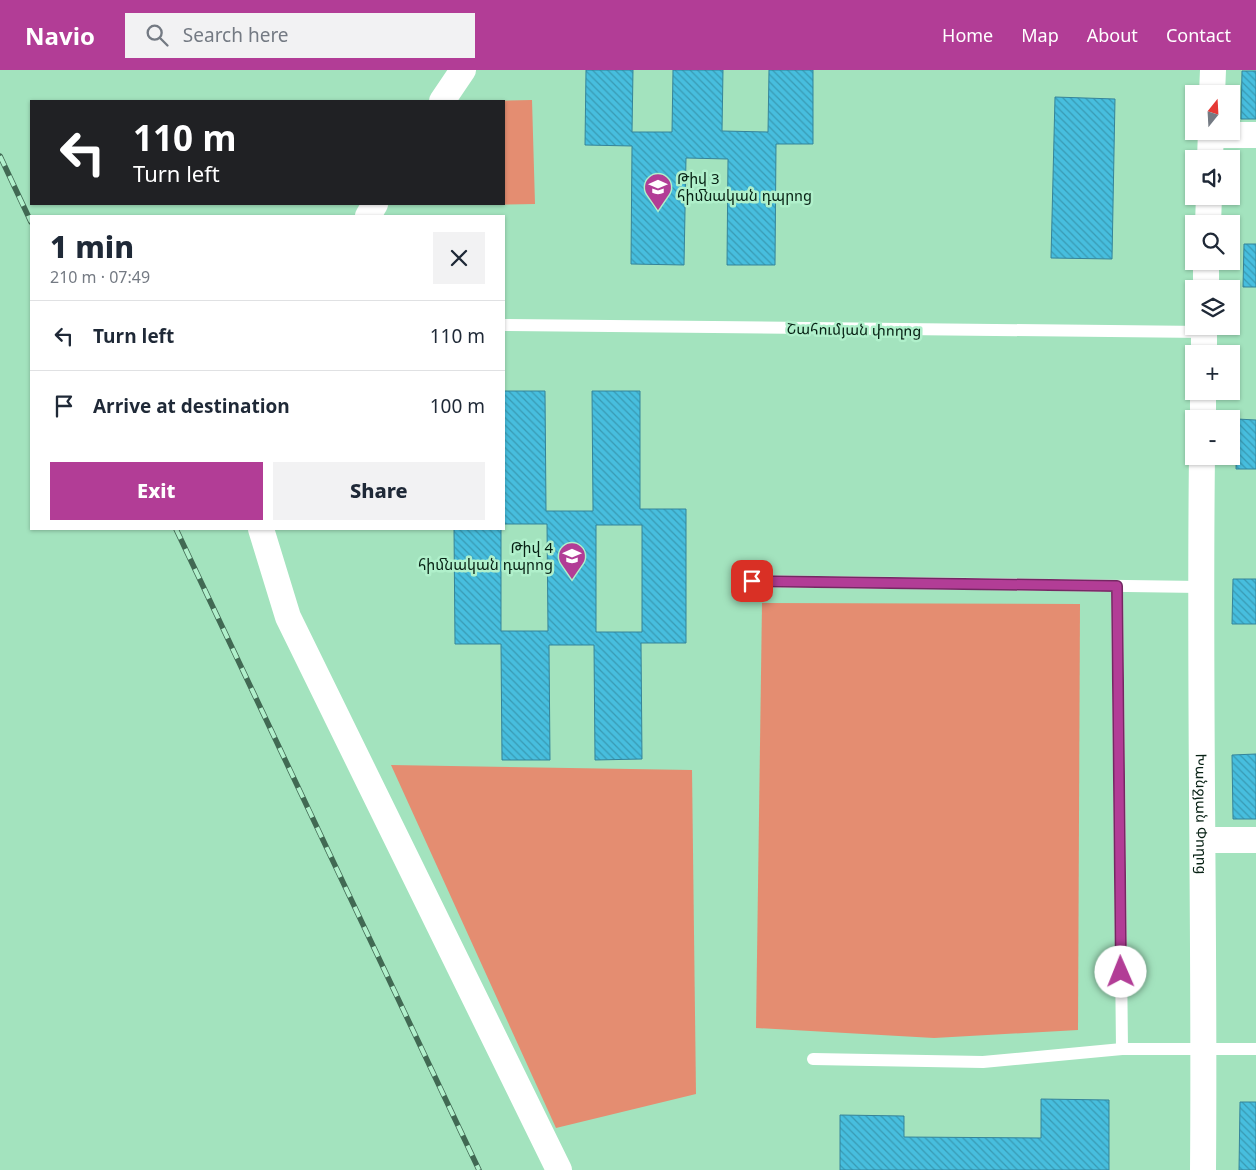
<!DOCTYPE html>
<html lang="en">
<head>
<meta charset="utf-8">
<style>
  :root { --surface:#fff; --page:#f2f2f3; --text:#1f2937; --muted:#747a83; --line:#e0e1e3; --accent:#b23d96 }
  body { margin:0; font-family:Georgia,"Noto Sans Armenian",serif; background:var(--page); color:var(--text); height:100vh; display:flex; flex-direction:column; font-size:19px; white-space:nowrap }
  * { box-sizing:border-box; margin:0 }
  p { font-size:16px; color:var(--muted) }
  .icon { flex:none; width:28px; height:28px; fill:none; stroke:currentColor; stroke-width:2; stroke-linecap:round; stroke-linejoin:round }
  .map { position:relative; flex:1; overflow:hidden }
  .drawer { position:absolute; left:30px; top:145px; width:475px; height:315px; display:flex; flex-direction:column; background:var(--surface); border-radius:0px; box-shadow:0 1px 4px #0004 }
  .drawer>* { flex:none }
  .guide { position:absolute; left:30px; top:30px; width:475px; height:105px; border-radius:0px; box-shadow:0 1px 4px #0004; background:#202124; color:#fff; overflow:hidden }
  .needle { width:32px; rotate:18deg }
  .buttons { position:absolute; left:1185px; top:15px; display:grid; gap:10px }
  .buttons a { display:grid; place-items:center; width:55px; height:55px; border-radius:0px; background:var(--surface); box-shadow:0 1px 4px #0004; font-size:25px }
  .pin { position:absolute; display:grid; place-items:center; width:42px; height:42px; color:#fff; margin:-21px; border-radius:10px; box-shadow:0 2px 8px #0006 }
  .me { position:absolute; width:55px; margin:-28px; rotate:359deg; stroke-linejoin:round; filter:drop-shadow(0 0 4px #0008) }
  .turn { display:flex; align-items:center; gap:18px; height:105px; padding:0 20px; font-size:22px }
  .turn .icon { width:65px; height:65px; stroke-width:2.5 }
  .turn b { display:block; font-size:35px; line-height:42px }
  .round { display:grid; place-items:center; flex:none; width:52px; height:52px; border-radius:0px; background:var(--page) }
  .head { display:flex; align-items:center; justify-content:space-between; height:85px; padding:0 20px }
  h1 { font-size:30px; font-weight:800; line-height:38px }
  .primary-button { display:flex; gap:10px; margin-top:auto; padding:10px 20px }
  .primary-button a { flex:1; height:58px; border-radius:0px; background:var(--accent); color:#fff; font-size:20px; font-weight:800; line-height:58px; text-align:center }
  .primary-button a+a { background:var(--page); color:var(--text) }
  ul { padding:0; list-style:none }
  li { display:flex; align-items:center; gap:15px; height:70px; padding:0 20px; border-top:1px solid var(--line) }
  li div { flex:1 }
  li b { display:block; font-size:19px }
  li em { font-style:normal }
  header { display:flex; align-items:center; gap:30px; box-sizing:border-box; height:70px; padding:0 25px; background:var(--accent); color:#fff }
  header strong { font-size:24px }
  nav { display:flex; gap:28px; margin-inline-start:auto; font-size:18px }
  .search { width:350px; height:45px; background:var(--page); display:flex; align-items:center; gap:12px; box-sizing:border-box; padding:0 18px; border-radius:0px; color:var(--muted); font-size:19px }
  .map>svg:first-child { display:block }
</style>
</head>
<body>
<header>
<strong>Navio</strong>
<div class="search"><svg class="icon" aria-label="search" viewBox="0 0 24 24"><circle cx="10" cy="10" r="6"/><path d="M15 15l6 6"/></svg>Search here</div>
<nav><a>Home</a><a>Map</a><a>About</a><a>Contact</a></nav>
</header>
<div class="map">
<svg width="1256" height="1100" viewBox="0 0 1256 1100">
  <defs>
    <pattern id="building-back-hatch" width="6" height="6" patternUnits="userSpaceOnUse" patternTransform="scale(1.25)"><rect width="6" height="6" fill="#47bede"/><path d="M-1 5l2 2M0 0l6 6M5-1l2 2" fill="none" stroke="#399ab3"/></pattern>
  </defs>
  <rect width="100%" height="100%" fill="#a3e3be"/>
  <g fill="#e48d71">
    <path d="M532,30L535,134L476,135V134H504V31H488Z"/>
    <path d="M762,533L1080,534L1078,960L934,968L756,958Z"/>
    <path d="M391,695L692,700L696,1024L556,1058Z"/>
  </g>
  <g fill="url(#building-back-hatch)" stroke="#35849a" fill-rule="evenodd">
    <path d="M586,0H633L632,62H672L673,0H723L722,61L768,62L769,0H813V74H776L775,195H727L728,89L686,88L684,195L631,194L632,76L585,75Z"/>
    <path d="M1242,1H1256V49H1241Z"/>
    <path d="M1055,27L1115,29L1112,189L1051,188Z"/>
    <path d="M1244,174H1256V217H1243Z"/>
    <path d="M504,321H545L546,441H593L592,321H640V439H686V573H641L642,689L595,690L594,575H549L550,690H502L501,574H455L454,459H501V561H548L547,454H504ZM596,455H642V562H596Z"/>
    <path d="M1237,349L1256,350V399H1236Z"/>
    <path d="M1233,509H1256V554H1232Z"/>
    <path d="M1256,684V749H1233L1232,685Z"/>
    <path d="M1041,1029L1109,1030V1100H840V1045L904,1046V1067L1041,1068Z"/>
    <path d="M1240,1032H1256V1100H1239Z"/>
  </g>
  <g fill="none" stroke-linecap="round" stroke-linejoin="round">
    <g stroke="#fff" stroke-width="12">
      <path d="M504,255L1204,262"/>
      <path d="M752,511L1201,517"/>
      <path d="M1117,516L1122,979"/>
      <path d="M813,989L983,992L1122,979H1256"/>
    </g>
    <g stroke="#fff" stroke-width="26">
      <path d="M1212,24L1213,0"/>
      <path d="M442,31L463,0"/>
      <path d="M1211,65H1256"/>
      <path d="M1210,89L1211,61"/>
      <path d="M368,146L375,134"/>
      <path d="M1208,154L1209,126"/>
      <path d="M1206,219V191"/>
      <path d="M1204,284V256"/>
      <path d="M1203,349V321"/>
      <path id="s1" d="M1202,386C1199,624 1205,862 1203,1100"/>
      <path d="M261,459L288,547L559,1100"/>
      <path d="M1203,770H1256"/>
    </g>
    <g stroke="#416953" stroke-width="5.5">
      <g id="rail">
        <path d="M0,86L31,152"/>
        <path d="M176,459L479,1100"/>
      </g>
    </g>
    <use href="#rail" stroke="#b0f0cb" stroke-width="4" stroke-dasharray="11" stroke-linecap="butt"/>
  </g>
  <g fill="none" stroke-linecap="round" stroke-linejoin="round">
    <g stroke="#742862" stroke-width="12">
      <path id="route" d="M752,511L1117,516L1121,902"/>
    </g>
    <use href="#route" stroke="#b23d96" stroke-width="9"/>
  </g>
  <defs>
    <g id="school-pin" transform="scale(1.4375)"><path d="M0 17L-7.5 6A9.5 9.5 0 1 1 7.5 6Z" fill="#b23d96" stroke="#b0f0cb"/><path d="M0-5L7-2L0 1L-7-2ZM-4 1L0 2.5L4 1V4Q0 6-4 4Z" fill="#fff"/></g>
  </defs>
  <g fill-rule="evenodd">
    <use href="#school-pin" x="658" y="117"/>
    <use href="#school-pin" x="572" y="486"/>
  </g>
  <g text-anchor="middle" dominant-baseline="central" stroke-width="5" stroke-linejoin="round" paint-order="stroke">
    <g font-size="15" fill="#072114" stroke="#b0f0cb" text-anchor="start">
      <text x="677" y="108">Թիվ 3<tspan x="677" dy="17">հիմնական դպրոց</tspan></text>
      <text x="553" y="477" text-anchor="end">Թիվ 4<tspan x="553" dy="17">հիմնական դպրոց</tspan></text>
    </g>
    <g font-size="15" fill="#072114" stroke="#b0f0cb">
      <text transform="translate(854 259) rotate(1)">Շահումյան փողոց</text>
      <text stroke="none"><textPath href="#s1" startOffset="358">Խանջյան Փողոց</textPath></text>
    </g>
  </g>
</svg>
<div class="buttons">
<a><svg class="needle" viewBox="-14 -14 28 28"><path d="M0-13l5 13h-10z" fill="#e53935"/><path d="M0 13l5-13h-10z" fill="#747a83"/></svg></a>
<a><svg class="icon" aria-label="sound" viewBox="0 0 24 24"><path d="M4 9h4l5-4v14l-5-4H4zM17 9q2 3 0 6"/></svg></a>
<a><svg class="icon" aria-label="search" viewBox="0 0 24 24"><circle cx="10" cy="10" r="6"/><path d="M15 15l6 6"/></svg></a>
<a><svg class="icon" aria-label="layers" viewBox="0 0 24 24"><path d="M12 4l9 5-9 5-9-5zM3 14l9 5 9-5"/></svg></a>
<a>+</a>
<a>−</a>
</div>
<div class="pin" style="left:752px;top:511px;background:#d93025"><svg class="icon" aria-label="arrive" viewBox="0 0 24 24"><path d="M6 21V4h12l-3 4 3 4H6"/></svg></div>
<svg class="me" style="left:1121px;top:902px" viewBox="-20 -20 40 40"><circle r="19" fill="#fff"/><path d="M0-13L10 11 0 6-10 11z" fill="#b23d96"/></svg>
<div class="guide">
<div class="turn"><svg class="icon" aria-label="left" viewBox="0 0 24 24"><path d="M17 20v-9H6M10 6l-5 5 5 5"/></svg><div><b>110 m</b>Turn left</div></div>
</div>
<section class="drawer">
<div class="head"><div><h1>1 min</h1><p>210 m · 07:49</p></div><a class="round"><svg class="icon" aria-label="close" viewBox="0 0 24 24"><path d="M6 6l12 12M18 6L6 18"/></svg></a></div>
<ul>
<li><svg class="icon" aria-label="left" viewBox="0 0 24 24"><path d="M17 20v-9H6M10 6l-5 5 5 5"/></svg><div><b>Turn left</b></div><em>110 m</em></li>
<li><svg class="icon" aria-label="arrive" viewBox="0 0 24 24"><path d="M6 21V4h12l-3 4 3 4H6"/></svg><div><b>Arrive at destination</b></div><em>100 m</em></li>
</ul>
<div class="primary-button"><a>Exit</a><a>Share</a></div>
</section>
</div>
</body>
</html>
